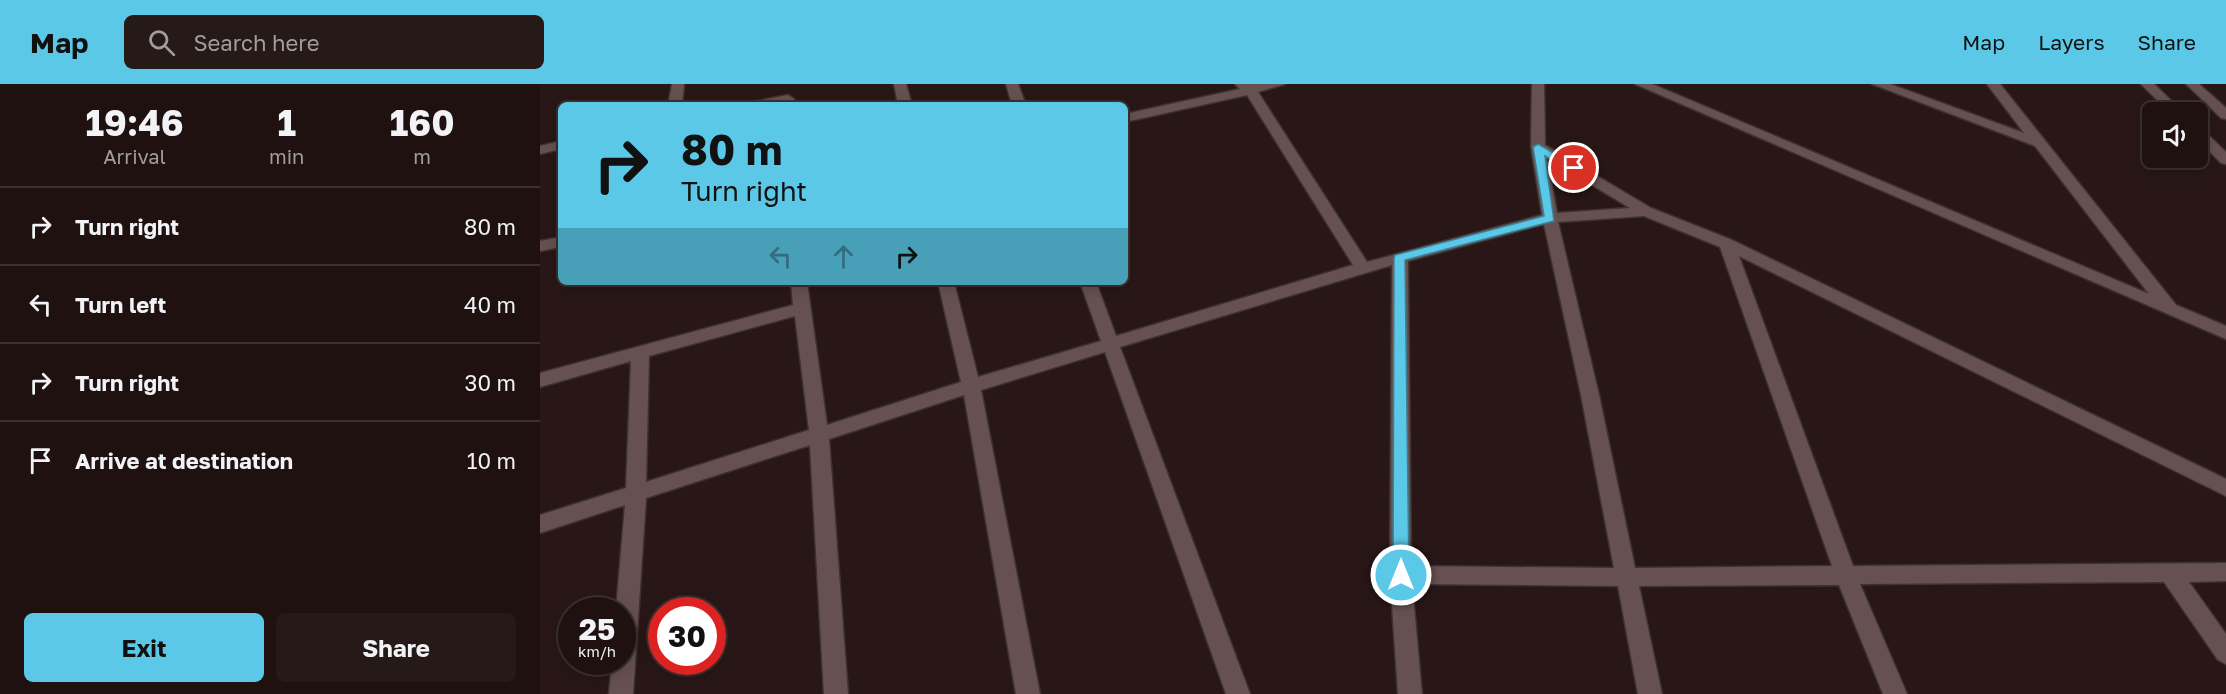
<!DOCTYPE html>
<html lang="en">
<head>
<meta charset="utf-8">
<style>
  :root { --surface:#1e1110; --page:#261a19; --text:#f1f3f6; --muted:#a19d9f; --line:#3c3130; --accent:#5bc8e7 }
  body { margin:0; font-family:"Golos Text",sans-serif; background:var(--page); color:var(--text); height:100vh; display:flex; flex-direction:column; font-size:22px; white-space:nowrap }
  * { box-sizing:border-box; margin:0 }
  p { font-size:20px; color:var(--muted) }
  .icon { flex:none; width:33px; height:33px; fill:none; stroke:currentColor; stroke-width:2; stroke-linecap:round; stroke-linejoin:round }
  .map { position:relative; flex:1; overflow:hidden }
  .drawer { display:flex; flex-direction:column; background:var(--surface); width:540px }
  .drawer>* { flex:none }
  .banner { position:absolute; left:18px; top:18px; width:570px; height:183px; border-radius:9px; box-shadow:0 3px 15px #0003,0 0 0 2px var(--line); background:#5bc8e7; color:#111; overflow:hidden }
  .buttons { position:absolute; left:1602px; top:18px; display:grid; gap:12px }
  .buttons a { display:grid; place-items:center; width:66px; height:66px; border-radius:9px; background:var(--surface); box-shadow:0 3px 15px #0003,0 0 0 2px var(--line); font-size:30px }
  .speed { position:absolute; left:18px; top:513px; display:flex; gap:12px; font-size:30px; font-weight:700; text-align:center }
  .speed>* { display:grid; place-content:center; width:78px; height:78px; border-radius:50%; background:var(--surface); box-shadow:0 3px 15px #0003,0 0 0 2px var(--line); line-height:1 }
  .speed small { font-size:15px; font-weight:400 }
  .speed .limit { border:9px solid #d22; background:#fff; color:#111 }
  .pin { position:absolute; display:grid; place-items:center; width:51px; height:51px; color:#fff; margin:-26px; border:3px solid #fff; border-radius:50%; box-shadow:0 2px 6px #0007 }
  .me { position:absolute; width:66px; margin:-33px; rotate:0deg; stroke-linejoin:round; filter:drop-shadow(0 0 4px #0008) }
  .turn { display:flex; align-items:center; gap:21px; height:126px; padding:0 24px; font-size:27px }
  .turn .icon { width:78px; height:78px; stroke-width:2.5 }
  .turn b { display:block; font-size:42px; line-height:51px }
  .lanes { display:flex; align-items:center; height:57px; padding:0 24px; background:#0003; justify-content:center; gap:30px; direction:ltr }
  .lanes .off { opacity:.35 }
  .eta { display:flex; justify-content:space-evenly; align-items:center; height:102px; text-align:center }
  .eta b { font-size:36px; font-weight:700; line-height:42px }
  .action { display:flex; gap:12px; margin-top:auto; padding:12px 24px }
  .action a { flex:1; height:69px; border-radius:9px; background:var(--accent); color:#111; font-size:24px; font-weight:700; line-height:69px; text-align:center }
  .action a+a { background:var(--page); color:var(--text) }
  ul { padding:0; list-style:none }
  li { display:flex; align-items:center; gap:18px; height:78px; padding:0 24px; border-top:2px solid var(--line) }
  li div { flex:1 }
  li b { display:block; font-size:22px }
  li em { font-style:normal }
  header { display:flex; align-items:center; gap:36px; box-sizing:border-box; height:84px; padding:0 30px; background:var(--accent); color:#111 }
  header strong { font-size:28px }
  nav { display:flex; gap:33px; margin-inline-start:auto; font-size:21px }
  .search { width:420px; height:54px; background:var(--page); display:flex; align-items:center; gap:15px; box-sizing:border-box; padding:0 21px; border-radius:9px; color:var(--muted); font-size:22px }
  main { display:flex; flex:1; min-height:0 }
  .map>svg:first-child { display:block }
</style>
</head>
<body>
<header>
<strong>Map</strong>
<div class="search"><svg class="icon" aria-label="search" viewBox="0 0 24 24"><circle cx="10" cy="10" r="6"/><path d="M15 15l6 6"/></svg>Search here</div>
<nav><a>Map</a><a>Layers</a><a>Share</a></nav>
</header>
<main>
<section class="drawer">
<div class="eta">
<div><b>19:46</b><p>Arrival</p></div>
<div><b>1</b><p>min</p></div>
<div><b>160</b><p>m</p></div>
</div>
<ul>
<li><svg class="icon" aria-label="right" viewBox="0 0 24 24"><path d="M7 20v-9h11M14 6l5 5-5 5"/></svg><div><b>Turn right</b></div><em>80 m</em></li>
<li><svg class="icon" aria-label="left" viewBox="0 0 24 24"><path d="M17 20v-9H6M10 6l-5 5 5 5"/></svg><div><b>Turn left</b></div><em>40 m</em></li>
<li><svg class="icon" aria-label="right" viewBox="0 0 24 24"><path d="M7 20v-9h11M14 6l5 5-5 5"/></svg><div><b>Turn right</b></div><em>30 m</em></li>
<li><svg class="icon" aria-label="arrive" viewBox="0 0 24 24"><path d="M6 21V4h12l-3 4 3 4H6"/></svg><div><b>Arrive at destination</b></div><em>10 m</em></li>
</ul>
<div class="action"><a>Exit</a><a>Share</a></div>
</section>
<div class="map">
<svg width="1686" height="610" viewBox="0 0 1686 610">
  <rect width="100%" height="100%" fill="#281716"/>
  <g fill="none" stroke-linecap="round" stroke-linejoin="round">
    <g stroke="#3e3130" stroke-width="3">
      <g id="minor">
        <path d="M132,0H144L142,21H128Z"/>
        <path d="M354,0H366L372,21H358Z"/>
        <path d="M466,0H478L486,21H472Z"/>
        <path d="M695,0H745L718,8L827,178L1002,131L991,63L992,0H1004L1005,61L1111,124L1192,156L1686,395V412L1199,172L1313,482L1686,479V497L1649,498L1686,550V580L1678,576L1624,498L1320,500L1367,610H1343L1299,501L1099,502L1122,610H1098L1078,502L872,500L882,610H858L850,491L852,181L580,263L710,610H686L565,268L441,306L500,610H476L424,311L289,355L308,610H284L270,361L106,414L93,610H69L72,578H82V526H76L85,421L0,449V431L86,404L91,277L0,303V289L253,221L251,198H267L287,341L421,298L398,198H414L438,293L561,257L540,198H556L576,252L813,181L707,11L585,38V30L700,5ZM1007,74L1090,124L1017,129ZM1104,132L1180,163L1292,482L1095,484L1059,311L1018,138ZM1004,140L1041,311L1074,484L871,482L868,177ZM255,232L269,346L106,398L109,272Z"/>
        <path d="M1095,0H1112L1609,210L1495,62L1332,0H1350L1484,49L1447,0H1460L1636,221L1686,242V255Z"/>
        <path d="M1601,0H1614L1643,28H1629Z"/>
        <path d="M1646,0H1659L1686,24V35L1681,34Z"/>
        <path d="M248,11L254,15L255,21H210L212,18Z"/>
        <path d="M1658,45L1663,46L1686,68V80L1681,79L1658,56Z"/>
        <path d="M21,57V65L0,70V62Z"/>
        <path d="M21,153V163L0,167V157Z"/>
      </g>
    </g>
    <use href="#minor" fill="#665150" fill-rule="evenodd"/>
  </g>
  <path fill="#5bc8e7" stroke="#3b8296" stroke-width="1.5" d="M998,60L1039,84L1030,87L1005,72L1014,137L865,176L869,491L867,496H856L853,491L854,174L855,171L1004,132L993,63Z"/>
</svg>
<div class="buttons">
<a><svg class="icon" aria-label="sound" viewBox="0 0 24 24"><path d="M4 9h4l5-4v14l-5-4H4zM17 9q2 3 0 6"/></svg></a>
</div>
<div class="speed"><div>25<small>km/h</small></div><div class="limit">30</div></div>
<div class="pin" style="left:1034px;top:84px;background:#d93025"><svg class="icon" aria-label="arrive" viewBox="0 0 24 24"><path d="M6 21V4h12l-3 4 3 4H6"/></svg></div>
<svg class="me" style="left:861px;top:491px" viewBox="-20 -20 40 40"><circle r="17" fill="#5bc8e7" stroke="#fff" stroke-width="3"/><path d="M0-11L8 9 0 5-8 9z" fill="#fff"/></svg>
<div class="banner">
<div class="turn"><svg class="icon" aria-label="right" viewBox="0 0 24 24"><path d="M7 20v-9h11M14 6l5 5-5 5"/></svg><div><b>80 m</b>Turn right</div></div>
<div class="lanes"><svg class="icon off" aria-label="left" viewBox="0 0 24 24"><path d="M17 20v-9H6M10 6l-5 5 5 5"/></svg><svg class="icon off" aria-label="ahead" viewBox="0 0 24 24"><path d="M12 20V5M6 11l6-6 6 6"/></svg><svg class="icon" aria-label="right" viewBox="0 0 24 24"><path d="M7 20v-9h11M14 6l5 5-5 5"/></svg></div>
</div>
</div>
</main>
</body>
</html>
